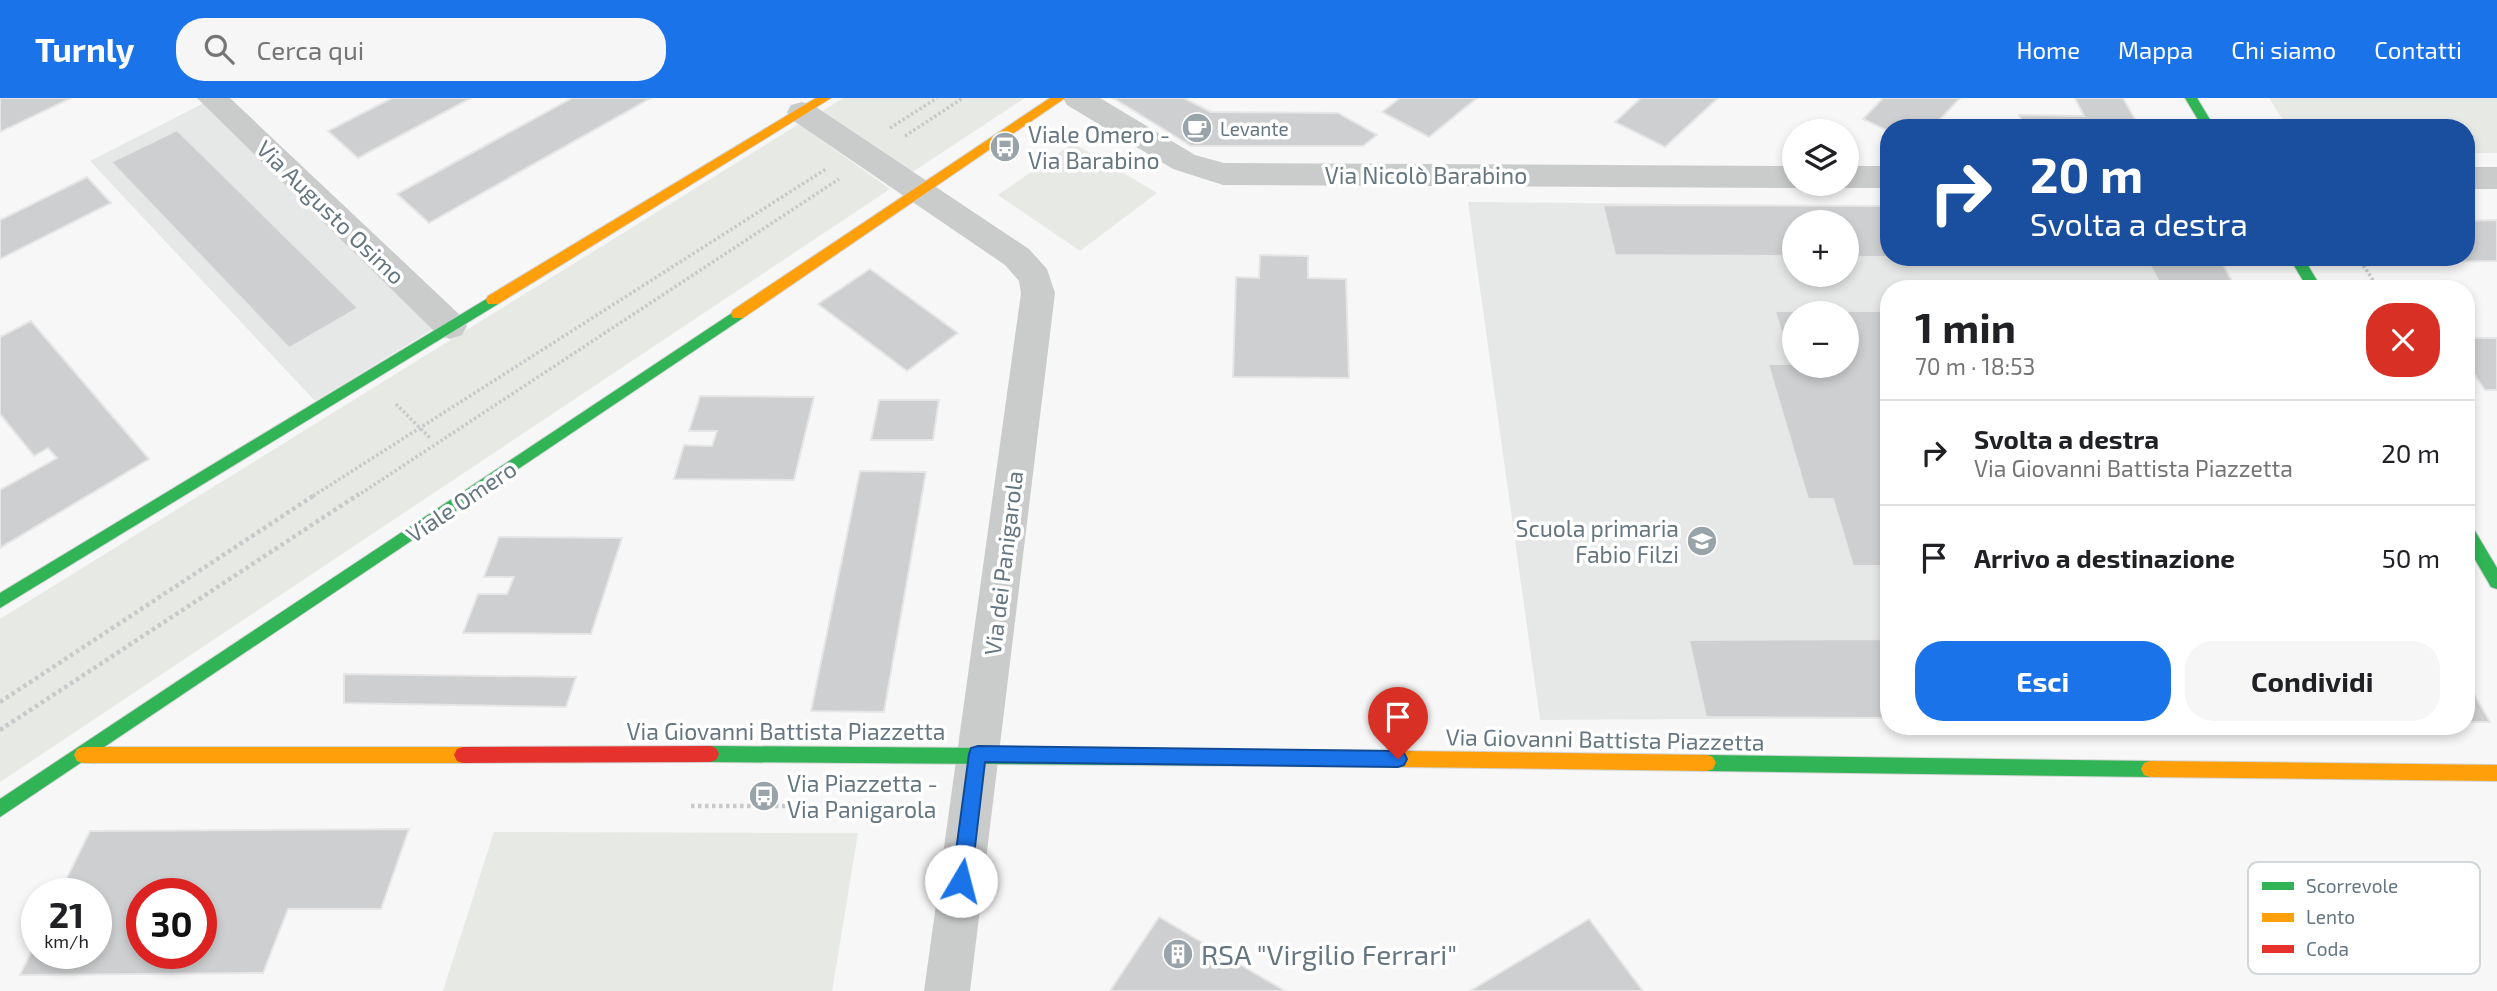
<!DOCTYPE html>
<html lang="it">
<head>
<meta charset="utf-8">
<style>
  :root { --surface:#fff; --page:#f6f6f6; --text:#202124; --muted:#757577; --line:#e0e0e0; --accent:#1a73e8 }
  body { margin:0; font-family:"Exo 2",sans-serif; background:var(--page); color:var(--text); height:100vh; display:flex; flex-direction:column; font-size:26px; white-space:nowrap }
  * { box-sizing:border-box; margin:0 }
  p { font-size:23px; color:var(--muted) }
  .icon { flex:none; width:38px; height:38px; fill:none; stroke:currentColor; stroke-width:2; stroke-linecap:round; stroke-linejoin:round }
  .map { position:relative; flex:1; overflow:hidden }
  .sheet { position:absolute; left:1880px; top:182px; width:595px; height:455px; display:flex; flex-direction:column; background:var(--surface); border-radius:28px; box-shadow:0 4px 10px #0003 }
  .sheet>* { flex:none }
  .banner { position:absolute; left:1880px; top:21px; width:595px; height:147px; border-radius:28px; box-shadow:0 4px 10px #0003; background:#1a4fa0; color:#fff; overflow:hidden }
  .fabs { position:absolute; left:1782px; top:21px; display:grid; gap:14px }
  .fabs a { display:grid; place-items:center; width:77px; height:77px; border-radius:50%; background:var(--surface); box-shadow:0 4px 10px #0003; font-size:35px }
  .speed { position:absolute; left:21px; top:780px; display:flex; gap:14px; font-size:35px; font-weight:700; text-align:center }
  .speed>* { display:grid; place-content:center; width:91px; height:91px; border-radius:50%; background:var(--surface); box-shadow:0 4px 10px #0003; line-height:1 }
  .speed small { font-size:18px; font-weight:400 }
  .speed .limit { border:10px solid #d22; background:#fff; color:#111 }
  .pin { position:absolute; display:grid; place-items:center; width:60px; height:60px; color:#fff; margin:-72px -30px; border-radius:50% 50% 50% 0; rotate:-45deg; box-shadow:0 0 7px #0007 }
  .pin .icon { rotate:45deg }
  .me { position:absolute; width:77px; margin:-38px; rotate:8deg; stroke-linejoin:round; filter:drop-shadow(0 0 5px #0008) }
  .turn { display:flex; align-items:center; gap:24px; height:147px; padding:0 35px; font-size:32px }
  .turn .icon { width:91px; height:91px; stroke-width:2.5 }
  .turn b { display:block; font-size:49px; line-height:60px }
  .round { display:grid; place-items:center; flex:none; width:74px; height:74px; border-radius:28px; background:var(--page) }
  .headline { display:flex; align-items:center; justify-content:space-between; height:119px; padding:0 35px }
  h1 { font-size:42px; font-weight:700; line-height:52px }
  .action { display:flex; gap:14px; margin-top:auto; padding:14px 35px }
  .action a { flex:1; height:80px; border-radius:28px; background:var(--accent); color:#fff; font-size:28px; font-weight:700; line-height:80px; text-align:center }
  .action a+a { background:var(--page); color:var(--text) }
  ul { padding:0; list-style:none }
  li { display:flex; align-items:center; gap:21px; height:105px; padding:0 35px; border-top:2px solid var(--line) }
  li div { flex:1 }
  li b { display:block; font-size:26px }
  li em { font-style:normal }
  header { display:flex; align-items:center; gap:42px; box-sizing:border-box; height:98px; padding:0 35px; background:var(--accent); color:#fff }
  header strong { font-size:33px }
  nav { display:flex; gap:38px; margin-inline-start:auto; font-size:24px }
  .search { width:490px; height:63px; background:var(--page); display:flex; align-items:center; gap:18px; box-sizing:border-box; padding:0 24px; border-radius:28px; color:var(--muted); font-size:26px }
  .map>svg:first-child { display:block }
</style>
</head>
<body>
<header>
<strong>Turnly</strong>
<div class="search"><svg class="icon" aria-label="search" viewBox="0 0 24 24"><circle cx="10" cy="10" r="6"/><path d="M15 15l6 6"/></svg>Cerca qui</div>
<nav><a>Home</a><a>Mappa</a><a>Chi siamo</a><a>Contatti</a></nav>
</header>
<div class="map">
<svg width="2497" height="893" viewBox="0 0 2497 893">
  <rect width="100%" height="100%" fill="#f7f7f7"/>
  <g fill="#e6e8e7" fill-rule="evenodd">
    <path d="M204,5L438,228L315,303L90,63Z"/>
    <path d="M1468,104L1888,108V159H2219L2236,191H1888V620L1540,622ZM1794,124H1846V177H1794ZM1794,215H1846V268H1794Z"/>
  </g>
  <g fill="#e6e9e4">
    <path d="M843,0H1025L908,77L818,16Z"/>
    <path d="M2269,0H2497V55H2466V30H2288Z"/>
    <path d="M799,26L890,91L0,684V521Z"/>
    <path d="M1073,45L1157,95L1080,153L998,97Z"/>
    <path d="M494,734L858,735L832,893H443Z"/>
  </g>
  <g fill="#cecfd0" stroke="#e6e6e6" stroke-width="2" fill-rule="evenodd">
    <path d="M0,0H71L0,34Z"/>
    <path d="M392,0H471L358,60L328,33Z"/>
    <path d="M572,0H651L429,125L397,96Z"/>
    <path d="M1113,0H1184L1211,14L1338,15L1377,37L1363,48H1191Z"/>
    <path d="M1400,0H1477L1429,39L1382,14Z"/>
    <path d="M1641,0H1718L1665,49L1615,24Z"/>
    <path d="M1883,0H1960L1932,30H1888V33L1863,21Z"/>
    <path d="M2075,0H2123L2140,30H2025L2019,17L2084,18Z"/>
    <path d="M177,32L358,210L289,250L111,64Z"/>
    <path d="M87,79L111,105L0,161V122Z"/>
    <path d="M1603,107L1888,108V159H1846V124H1794V158L1615,157Z"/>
    <path d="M2497,122V163L2400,164L2396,159H2466V123Z"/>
    <path d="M1260,157L1308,158V180L1346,181L1349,280L1233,279L1236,179L1259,180Z"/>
    <path d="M1902,159H2219L2236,191H2163L2151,169L2136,161Z"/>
    <path d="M870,171L958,235L907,273L818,206Z"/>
    <path d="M1775,213H1888V468H1853L1833,401H1808L1768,266H1791ZM1794,215H1846V268H1794Z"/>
    <path d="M31,223L149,361L0,450V392L57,360L48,350L34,358L0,316V239Z"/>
    <path d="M2466,240H2497V292H2485L2466,264Z"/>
    <path d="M700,298L814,299L794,382L674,381L684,347L712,348L717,333H689Z"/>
    <path d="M879,302H939L933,342H871Z"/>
    <path d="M860,373L926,374L884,614L811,613Z"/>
    <path d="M499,439L622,440L591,536L463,535L478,496H507L514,479H484Z"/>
    <path d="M1888,541V620L1706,619L1689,542Z"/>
    <path d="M344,576L576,579L566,609L344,605Z"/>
    <path d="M2466,582L2490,624H2466Z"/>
    <path d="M409,731L381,811H288L263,875L20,877L37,842V856H96V796H59L90,733ZM142,796H201V856H142Z"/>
    <path d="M1159,819L1285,893H1110Z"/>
    <path d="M1589,821L1643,893H1470Z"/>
  </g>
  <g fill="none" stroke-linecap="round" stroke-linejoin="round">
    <g stroke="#d3d4d5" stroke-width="2">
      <g id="fast">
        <path d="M2185,0H2197L2215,30H2203Z"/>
        <path d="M2289,159H2303L2322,191H2308Z"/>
        <path d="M493,197L498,198L500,202L498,206L0,510V495Z"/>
        <path d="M738,211L743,212L745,216L743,220L0,719V701Z"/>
        <path d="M2466,427L2472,428L2497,470V491L2491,489L2466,446Z"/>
        <path d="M710,648L1404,653L1410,655L1413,661L1410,667L1404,669L710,664L704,662L701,656L704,650Z"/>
        <path d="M1707,657L2150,663L2156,665L2159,671L2156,677L2150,679L1707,673L1701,671L1698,665L1701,659Z"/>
      </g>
    </g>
    <g stroke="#d3d4d5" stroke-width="2">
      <g id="slow">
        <path d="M816,0H831L498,206H488L486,202L488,198Z"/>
        <path d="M1050,0H1065L743,220H733L731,216L733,212Z"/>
        <path d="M83,649H463L469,651L472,657L469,663L463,665H83L77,663L74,657L77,651Z"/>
        <path d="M1404,653L1707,657L1713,659L1716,665L1713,671L1707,673L1404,669L1398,667L1395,661L1398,655Z"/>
        <path d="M2150,663L2497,667V683L2150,679L2144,677L2141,671L2144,665Z"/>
      </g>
    </g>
    <g stroke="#d3d4d5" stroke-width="2">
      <path id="jam" d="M710,648L716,650L719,656L716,662L710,664L463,665L457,663L454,657L457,651L463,649Z"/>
    </g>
    <g stroke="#c8c9ca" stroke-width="3.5" stroke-dasharray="2.5 2.5" stroke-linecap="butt">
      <path d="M890,30L937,0"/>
      <path d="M905,38L963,0"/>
      <path d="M2358,159L2378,190"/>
      <path d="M396,306L430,340"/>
      <path d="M313,398L826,71"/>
      <path d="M357,398L839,81"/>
    </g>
    <g stroke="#c8c9ca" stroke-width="4.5" stroke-dasharray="3.5 3.5" stroke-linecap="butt">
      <path d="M0,604L316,396"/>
      <path d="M0,632L359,396"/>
      <path d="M691,708H810"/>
    </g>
    <g fill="#cacccc" fill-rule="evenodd">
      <path d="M197,0H230L462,219L467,228L462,237L450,241L438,237Z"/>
      <path d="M1063,0H1100L1195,57L1224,65L1794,68V86H1806L1794,90L1223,87L1173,71L1067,7Z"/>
      <path d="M802,4L813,7L1029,151L1047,171L1055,195L970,893H924L1021,195L1019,183L1005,167L791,21L787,14L791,7Z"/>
      <path d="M1846,68H1888V90H1846L1835,87L1846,86Z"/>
      <rect x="2466" y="69" width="31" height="22"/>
    </g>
    <use href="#fast" fill="#30b455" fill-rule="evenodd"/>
    <use href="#slow" fill="#ff9f0a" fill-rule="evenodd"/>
    <use href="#jam" fill="#e5322d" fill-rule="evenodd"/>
  </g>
  <path fill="#1a73e8" stroke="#114b97" stroke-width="2" d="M978,648L1398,653L1404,655L1407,661L1404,667L1398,669L985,664L971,783L968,789L961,792L955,789L952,783L969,656L971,650Z"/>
  <defs>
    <g id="cafe-disc" transform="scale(1.575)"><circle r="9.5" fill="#98a3aa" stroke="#fff"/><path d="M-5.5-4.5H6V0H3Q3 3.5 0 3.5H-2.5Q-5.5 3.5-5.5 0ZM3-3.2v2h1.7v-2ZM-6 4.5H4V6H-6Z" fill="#fff"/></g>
    <g id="bus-disc" transform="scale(1.575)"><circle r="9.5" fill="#98a3aa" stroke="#fff"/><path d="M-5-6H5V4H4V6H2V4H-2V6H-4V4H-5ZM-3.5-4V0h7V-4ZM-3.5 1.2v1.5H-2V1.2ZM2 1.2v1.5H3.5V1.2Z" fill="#fff"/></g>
    <g id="school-disc" transform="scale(1.575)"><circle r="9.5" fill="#98a3aa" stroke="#fff"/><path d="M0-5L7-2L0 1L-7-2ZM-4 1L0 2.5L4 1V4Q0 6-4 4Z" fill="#fff"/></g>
    <g id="building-disc" transform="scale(1.575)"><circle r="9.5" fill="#98a3aa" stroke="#fff"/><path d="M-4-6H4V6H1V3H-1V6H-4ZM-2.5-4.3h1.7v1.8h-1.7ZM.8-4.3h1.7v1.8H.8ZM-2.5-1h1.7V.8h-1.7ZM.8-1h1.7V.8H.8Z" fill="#fff"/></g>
  </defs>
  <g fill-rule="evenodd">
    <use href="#cafe-disc" x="1197" y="30"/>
    <use href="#bus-disc" x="1005" y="49"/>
    <use href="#school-disc" x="1702" y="443"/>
    <use href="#bus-disc" x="764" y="698"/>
    <use href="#building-disc" x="1178" y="856"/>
  </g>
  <g text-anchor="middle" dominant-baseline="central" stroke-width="7" stroke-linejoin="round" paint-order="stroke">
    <g font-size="19" fill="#657680" stroke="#fff" text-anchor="start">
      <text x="1220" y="30">Levante</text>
    </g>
    <g font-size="23" fill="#657680" stroke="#fff" text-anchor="start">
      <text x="1028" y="36">Viale Omero -<tspan x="1028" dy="26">Via Barabino</tspan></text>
      <text x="1679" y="430" text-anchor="end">Scuola primaria<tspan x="1679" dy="26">Fabio Filzi</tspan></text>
      <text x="787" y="685">Via Piazzetta -<tspan x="787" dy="26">Via Panigarola</tspan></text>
    </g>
    <g font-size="23" fill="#657680" stroke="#fff">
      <text x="1426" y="77">Via Nicolò Barabino</text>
      <text transform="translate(331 114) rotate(44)">Via Augusto Osimo</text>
      <text transform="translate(461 403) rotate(-34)">Viale Omero</text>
      <text transform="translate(1003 465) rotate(-83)">Via dei Panigarola</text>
      <text x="786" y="633">Via Giovanni Battista Piazzetta</text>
      <text transform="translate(1605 641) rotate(1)">Via Giovanni Battista Piazzetta</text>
    </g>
    <g font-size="28" fill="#657680" stroke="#fff" text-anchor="start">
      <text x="1201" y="856">RSA "Virgilio Ferrari"</text>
    </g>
  </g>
  <rect x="2248" y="764" width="232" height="112" rx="10" fill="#fff" stroke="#d1d6d9" stroke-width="2"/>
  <rect x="2262" y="784" width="32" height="8" fill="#30b455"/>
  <rect x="2262" y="815" width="32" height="9" fill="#ff9f0a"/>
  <rect x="2262" y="847" width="32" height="8" fill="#e5322d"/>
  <g font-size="19" fill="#657680">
    <text x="2306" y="795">Scorrevole</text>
    <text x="2306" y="826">Lento</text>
    <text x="2306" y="858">Coda</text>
  </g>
</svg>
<div class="fabs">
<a><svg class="icon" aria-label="layers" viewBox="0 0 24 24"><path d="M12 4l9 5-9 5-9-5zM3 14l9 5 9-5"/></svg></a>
<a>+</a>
<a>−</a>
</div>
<div class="speed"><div>21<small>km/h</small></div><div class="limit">30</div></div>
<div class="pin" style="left:1398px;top:661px;background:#d93025"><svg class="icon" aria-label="arrive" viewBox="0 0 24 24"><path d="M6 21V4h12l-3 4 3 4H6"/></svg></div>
<svg class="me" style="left:961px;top:783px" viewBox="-20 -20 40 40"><circle r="19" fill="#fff"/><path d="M0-13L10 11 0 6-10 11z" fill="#1a73e8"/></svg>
<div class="banner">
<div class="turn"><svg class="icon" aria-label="right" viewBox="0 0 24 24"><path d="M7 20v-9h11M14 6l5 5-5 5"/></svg><div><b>20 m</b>Svolta a destra</div></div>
</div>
<section class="sheet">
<div class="headline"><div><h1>1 min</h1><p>70 m · 18:53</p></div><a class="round" style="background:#d93025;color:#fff"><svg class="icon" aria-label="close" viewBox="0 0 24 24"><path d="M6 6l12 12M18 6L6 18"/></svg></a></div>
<ul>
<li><svg class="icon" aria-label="right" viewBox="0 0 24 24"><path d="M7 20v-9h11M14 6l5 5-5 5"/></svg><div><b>Svolta a destra</b><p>Via Giovanni Battista Piazzetta</p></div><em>20 m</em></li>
<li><svg class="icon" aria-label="arrive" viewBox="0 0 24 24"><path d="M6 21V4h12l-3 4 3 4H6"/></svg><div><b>Arrivo a destinazione</b></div><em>50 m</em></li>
</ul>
<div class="action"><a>Esci</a><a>Condividi</a></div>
</section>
</div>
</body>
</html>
